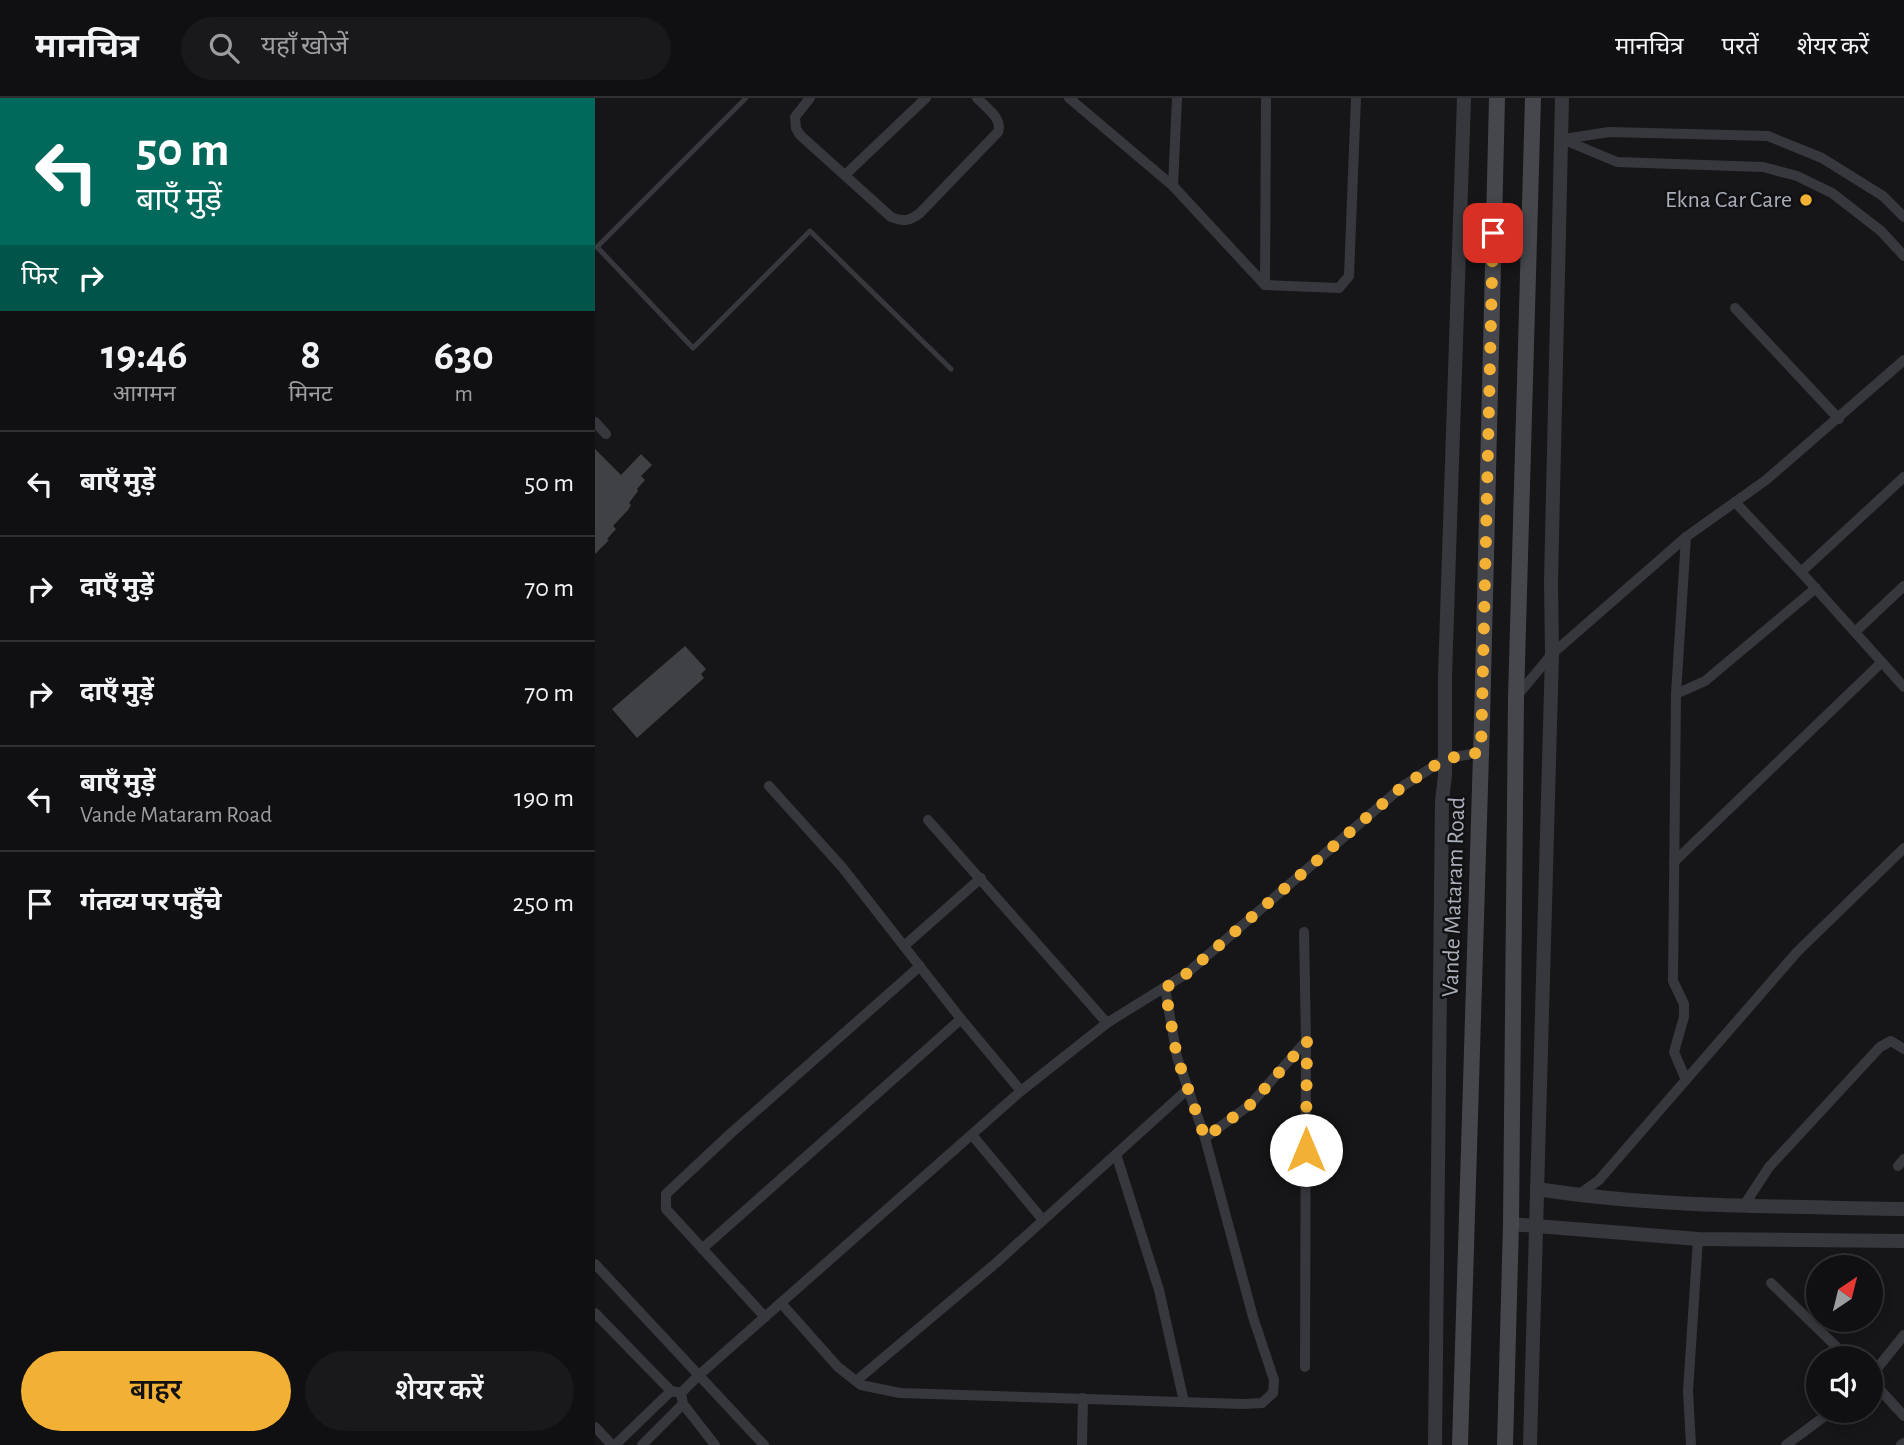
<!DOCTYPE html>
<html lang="hi">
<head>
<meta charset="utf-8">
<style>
  :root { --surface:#101012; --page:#19191b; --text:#f1f3f6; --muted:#9c9d9f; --line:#303032; --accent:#f2b134 }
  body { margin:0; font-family:"Alegreya Sans","Noto Sans Devanagari",sans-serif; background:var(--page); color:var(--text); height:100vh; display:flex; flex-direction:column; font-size:26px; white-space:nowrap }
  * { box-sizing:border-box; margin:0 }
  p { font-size:23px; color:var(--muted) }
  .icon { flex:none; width:38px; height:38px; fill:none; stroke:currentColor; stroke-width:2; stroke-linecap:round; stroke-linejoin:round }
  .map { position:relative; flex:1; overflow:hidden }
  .side { display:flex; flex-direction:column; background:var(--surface); width:595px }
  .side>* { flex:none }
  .banner { background:#00695c; color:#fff; overflow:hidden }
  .needle { width:46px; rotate:35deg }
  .fabs { position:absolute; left:1211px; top:1157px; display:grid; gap:14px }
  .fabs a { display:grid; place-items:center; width:77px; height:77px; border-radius:50%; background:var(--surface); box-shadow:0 4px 10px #0003,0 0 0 2px var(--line); font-size:35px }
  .pin { position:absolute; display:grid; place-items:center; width:60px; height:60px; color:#fff; margin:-30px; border-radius:14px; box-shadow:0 4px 10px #0006 }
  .me { position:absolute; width:77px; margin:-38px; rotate:0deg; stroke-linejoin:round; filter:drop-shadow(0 0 5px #0008) }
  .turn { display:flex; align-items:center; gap:24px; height:147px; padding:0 21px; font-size:32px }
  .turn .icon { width:91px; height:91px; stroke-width:2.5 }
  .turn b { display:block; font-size:49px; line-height:60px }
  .then { display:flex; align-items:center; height:66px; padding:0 21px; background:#0003; gap:14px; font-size:26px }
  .eta { display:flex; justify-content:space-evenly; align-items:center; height:119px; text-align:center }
  .eta b { font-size:42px; font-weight:600; line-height:49px }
  .cta { display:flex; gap:14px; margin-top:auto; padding:14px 21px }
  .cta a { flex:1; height:80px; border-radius:42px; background:var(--accent); color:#111; font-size:28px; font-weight:600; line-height:80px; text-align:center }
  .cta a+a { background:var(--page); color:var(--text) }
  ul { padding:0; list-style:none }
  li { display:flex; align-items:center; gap:21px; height:105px; padding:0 21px; border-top:2px solid var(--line) }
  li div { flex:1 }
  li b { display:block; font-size:26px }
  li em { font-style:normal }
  header { display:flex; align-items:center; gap:42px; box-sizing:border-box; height:98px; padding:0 35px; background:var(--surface); border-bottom:2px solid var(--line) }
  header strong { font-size:33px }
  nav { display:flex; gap:38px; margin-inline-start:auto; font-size:24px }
  .search { width:490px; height:63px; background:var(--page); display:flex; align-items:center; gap:18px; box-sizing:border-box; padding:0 24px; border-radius:38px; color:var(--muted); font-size:26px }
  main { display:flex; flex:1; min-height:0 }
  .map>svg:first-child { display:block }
</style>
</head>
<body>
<header>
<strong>मानचित्र</strong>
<div class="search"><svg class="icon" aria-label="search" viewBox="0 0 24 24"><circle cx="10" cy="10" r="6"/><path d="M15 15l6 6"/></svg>यहाँ खोजें</div>
<nav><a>मानचित्र</a><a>परतें</a><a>शेयर करें</a></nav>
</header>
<main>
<section class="side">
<div class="banner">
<div class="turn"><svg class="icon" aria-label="left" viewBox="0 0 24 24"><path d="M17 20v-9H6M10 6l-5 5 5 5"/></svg><div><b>50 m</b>बाएँ मुड़ें</div></div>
<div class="then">फिर<svg class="icon" aria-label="right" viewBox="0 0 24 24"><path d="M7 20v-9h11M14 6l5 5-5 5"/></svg></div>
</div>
<div class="eta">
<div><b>19:46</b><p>आगमन</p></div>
<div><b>8</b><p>मिनट</p></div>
<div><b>630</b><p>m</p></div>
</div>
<ul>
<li><svg class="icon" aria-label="left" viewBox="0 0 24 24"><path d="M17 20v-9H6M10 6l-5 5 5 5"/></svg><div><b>बाएँ मुड़ें</b></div><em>50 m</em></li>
<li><svg class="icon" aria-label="right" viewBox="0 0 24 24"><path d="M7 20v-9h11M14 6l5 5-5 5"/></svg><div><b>दाएँ मुड़ें</b></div><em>70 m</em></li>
<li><svg class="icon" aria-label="right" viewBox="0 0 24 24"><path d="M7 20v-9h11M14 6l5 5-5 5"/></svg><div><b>दाएँ मुड़ें</b></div><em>70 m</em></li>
<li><svg class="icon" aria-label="left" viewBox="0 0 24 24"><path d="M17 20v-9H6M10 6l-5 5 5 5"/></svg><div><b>बाएँ मुड़ें</b><p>Vande Mataram Road</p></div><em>190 m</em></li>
<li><svg class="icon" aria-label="arrive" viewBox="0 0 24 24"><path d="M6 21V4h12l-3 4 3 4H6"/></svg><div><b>गंतव्य पर पहुँचे</b></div><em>250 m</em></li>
</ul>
<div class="cta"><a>बाहर</a><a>शेयर करें</a></div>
</section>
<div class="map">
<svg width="1309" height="1347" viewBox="0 0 1309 1347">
  <rect width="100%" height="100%" fill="#161618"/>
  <g fill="#404145">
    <path d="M0,351L26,377L46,356L57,367L46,378L50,382L42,391L43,393L34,405L36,407L33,412L18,428L21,431L12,441L14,442L0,456Z"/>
    <path d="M90,548L111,571L106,576L109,580L42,640L17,611Z"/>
  </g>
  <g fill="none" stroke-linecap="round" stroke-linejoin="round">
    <g stroke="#37383d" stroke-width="5">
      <path d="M2,149L98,250L215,133L356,271"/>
      <path d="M2,149L151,0"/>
    </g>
    <g stroke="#37383d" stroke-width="10">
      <path d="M215,0L200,19L201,30L205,37L296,119C308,124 315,123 325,115L403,34C408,20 391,10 382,0"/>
      <path d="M474,0L578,88L670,187L744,190L754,178L761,0"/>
      <path d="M967,41L1022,64L1168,69L1202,78L1237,95L1286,133L1309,158"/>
      <path d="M969,41L1014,34L1173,38L1227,60L1288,98L1309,119"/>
      <path d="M250,77L331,0"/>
      <path d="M578,88L582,0"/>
      <path d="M670,187L671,0"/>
      <path d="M1140,210L1244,321"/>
      <path d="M0,324L11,336"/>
      <path d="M1140,404L1206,474L1309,589"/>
      <path d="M1206,474L1309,379"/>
      <path d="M1260,534L1309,488"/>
      <path d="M1081,596L1110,583L1221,490"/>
      <path d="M921,599L957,556L1091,439L1171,382L1309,262"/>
      <path d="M174,688L247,769L366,921L426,993"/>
      <path d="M333,722L512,925"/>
      <path d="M1079,764L1287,564"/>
      <path d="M709,834L711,943L710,1269"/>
      <path d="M309,848L386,780"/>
      <path d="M1091,982L1079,954L1089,919V906L1078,883L1081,596L1091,439"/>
      <path d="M377,1037L448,1122"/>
      <path d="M610,1040L656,1006L711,943"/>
      <path d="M521,1056L564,1192L589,1304"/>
      <path d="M1303,1068L1309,1061"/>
      <path d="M983,1097L1004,1082L1202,854L1309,750"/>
      <path d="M1148,1109L1174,1069L1285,949L1296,943L1309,951"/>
      <path d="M107,1151L366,921"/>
      <path d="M0,1166L169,1347"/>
      <path d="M1176,1185L1253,1260"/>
      <path d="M186,1205L243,1269L266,1287L305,1295L648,1306L667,1305L678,1295L679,1282L658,1219L610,1040L582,959L570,890"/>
      <path d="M0,1215L76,1293L86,1295L88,1306L120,1347"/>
      <path d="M170,1219L71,1111V1096L135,1036L325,868"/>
      <path d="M1276,1278L1309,1237"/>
      <path d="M1276,1282L1309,1318"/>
      <path d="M261,1283L401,1165L593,991"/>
      <path d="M86,1295L103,1278L426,993L512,925L591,876L808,688L850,661L886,654"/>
      <path d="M0,1329L17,1347"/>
      <path d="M20,1347L76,1293"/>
      <path d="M47,1347L88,1306"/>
      <path d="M487,1347L488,1300"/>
      <path d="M1096,1347L1093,1293L1103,1141"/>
      <path d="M1191,1347L1238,1312"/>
      <path d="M1306,1347L1309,1345"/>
    </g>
    <g stroke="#37383d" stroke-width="14">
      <path d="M942,1091C1063,1110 1187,1108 1309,1111"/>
      <path d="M916,1126L1103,1141L1309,1143"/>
      <path d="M840,1347L847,703L850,677V578L869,0"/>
      <path d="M935,1347L957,556L956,484L967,0"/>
    </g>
    <g stroke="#45474d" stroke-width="16">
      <path d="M865,1347L887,623L902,0"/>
      <path d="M910,1347L916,1126L921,600L938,0"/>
    </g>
  </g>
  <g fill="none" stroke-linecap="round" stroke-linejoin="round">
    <path stroke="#f2b134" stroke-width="12" stroke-dasharray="0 21.6" d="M711,1052L712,943L656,1006L610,1040L582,959L570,890L591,876L808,688L850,661L886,654L898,135"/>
  </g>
  <circle fill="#f2b134" stroke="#111113" stroke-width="2.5" cx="1211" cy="102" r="7"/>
  <g text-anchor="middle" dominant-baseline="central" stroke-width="5" stroke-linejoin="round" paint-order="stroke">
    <g font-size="24" fill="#a8adb8" stroke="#111113" text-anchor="end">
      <text x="1197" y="102">Ekna Car Care</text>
    </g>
    <g font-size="24" fill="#a8adb8" stroke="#111113">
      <text transform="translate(859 799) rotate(-88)">Vande Mataram Road</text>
    </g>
  </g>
</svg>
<div class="fabs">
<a><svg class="needle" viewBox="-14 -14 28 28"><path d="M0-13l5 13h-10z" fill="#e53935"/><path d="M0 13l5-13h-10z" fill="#9c9d9f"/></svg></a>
<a><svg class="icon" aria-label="sound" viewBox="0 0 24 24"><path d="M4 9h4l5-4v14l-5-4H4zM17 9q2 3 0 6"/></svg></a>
</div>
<div class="pin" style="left:898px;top:135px;background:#d93025"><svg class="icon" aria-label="arrive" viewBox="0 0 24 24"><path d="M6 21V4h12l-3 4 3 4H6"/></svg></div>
<svg class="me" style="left:711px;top:1052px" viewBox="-20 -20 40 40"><circle r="19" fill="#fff"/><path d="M0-13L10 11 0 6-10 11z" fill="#f2b134"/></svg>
</div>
</main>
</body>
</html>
